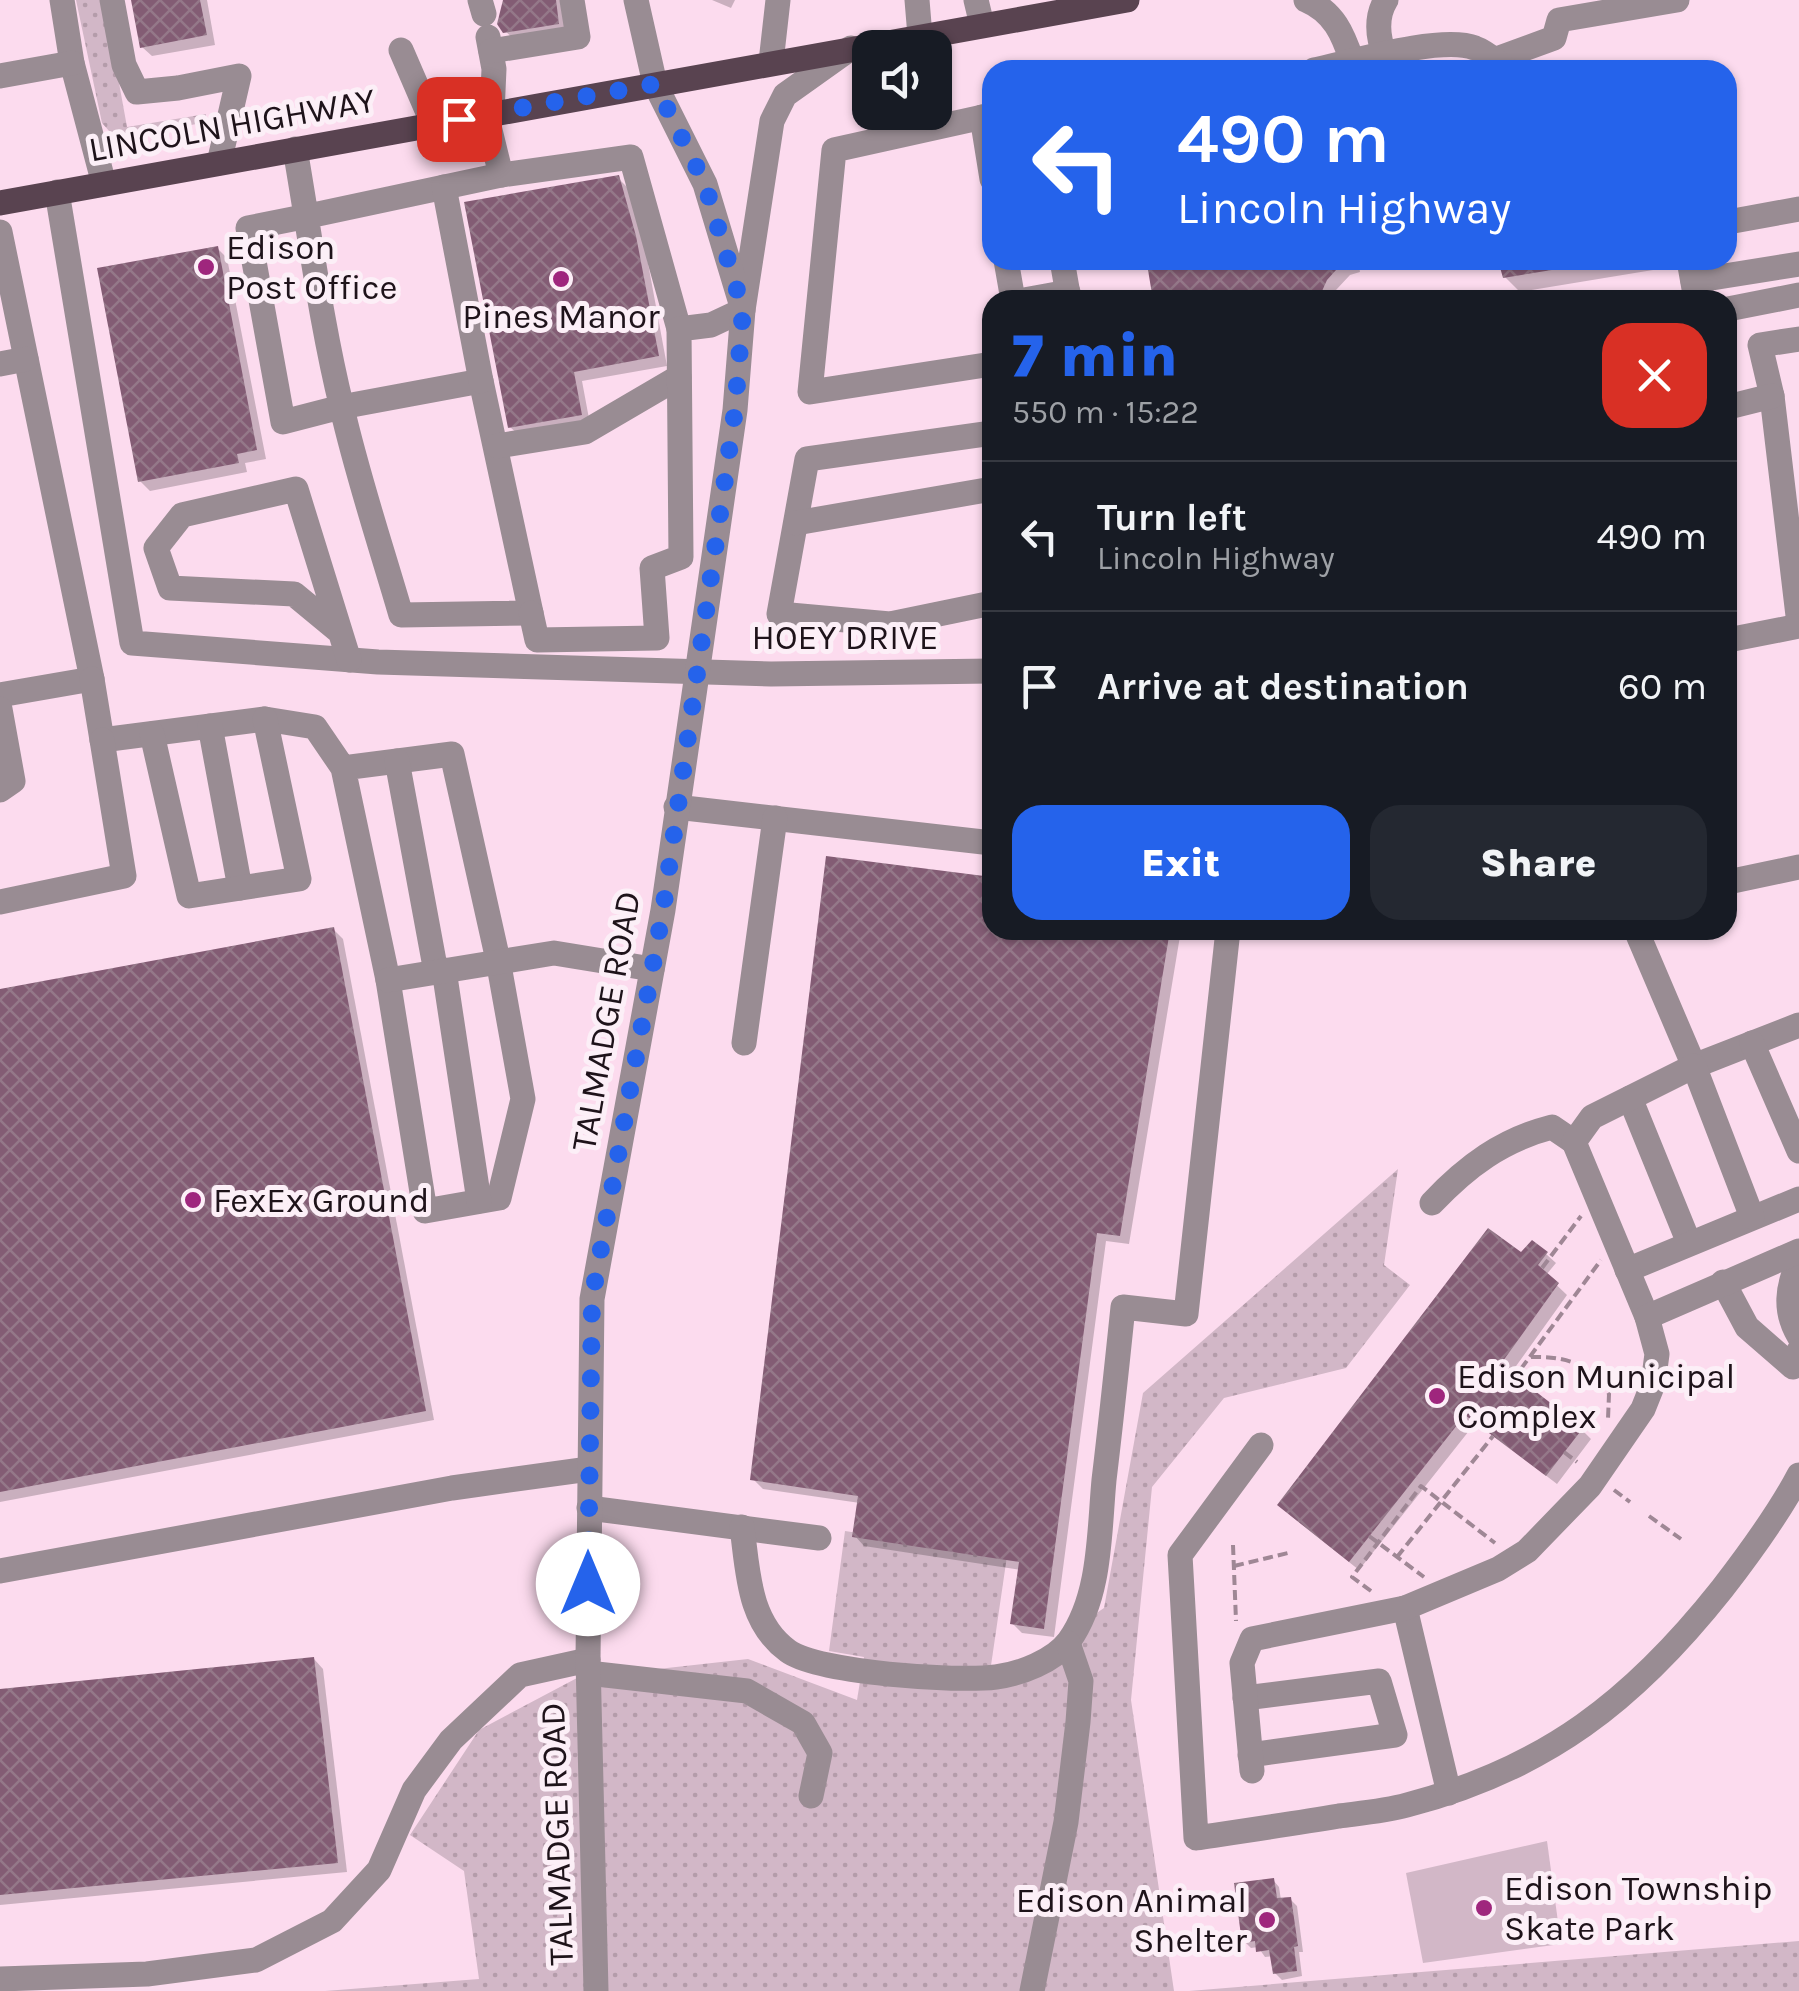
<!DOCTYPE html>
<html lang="en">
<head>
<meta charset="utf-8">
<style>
  :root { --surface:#171b24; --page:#242831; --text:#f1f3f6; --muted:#9ea1a6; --line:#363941; --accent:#2563eb }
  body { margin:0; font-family:Karla,sans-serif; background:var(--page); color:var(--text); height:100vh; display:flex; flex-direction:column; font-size:38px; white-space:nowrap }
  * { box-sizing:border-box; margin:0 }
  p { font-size:32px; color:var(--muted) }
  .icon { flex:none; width:55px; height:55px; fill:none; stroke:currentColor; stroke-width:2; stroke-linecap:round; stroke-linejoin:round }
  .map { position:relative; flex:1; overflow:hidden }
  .panel { position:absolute; left:982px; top:290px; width:755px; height:650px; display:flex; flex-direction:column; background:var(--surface); border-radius:30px; box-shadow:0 2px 8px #0004 }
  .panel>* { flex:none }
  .hud { position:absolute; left:982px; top:60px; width:755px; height:210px; border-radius:30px; box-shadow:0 2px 8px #0004; background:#2563eb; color:#fff; overflow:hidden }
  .controls { position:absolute; left:852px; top:30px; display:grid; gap:20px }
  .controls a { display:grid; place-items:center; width:100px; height:100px; border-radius:20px; background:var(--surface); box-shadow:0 2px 8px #0004; font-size:50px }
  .pin { position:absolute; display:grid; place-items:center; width:85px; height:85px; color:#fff; margin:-42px; border-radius:20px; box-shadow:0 5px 15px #0006 }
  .me { position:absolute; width:110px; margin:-55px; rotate:0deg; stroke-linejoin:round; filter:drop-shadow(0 0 8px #0008) }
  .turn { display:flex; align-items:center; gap:35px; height:210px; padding:0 30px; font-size:45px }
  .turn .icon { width:130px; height:130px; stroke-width:2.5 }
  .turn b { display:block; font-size:70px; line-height:85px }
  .round { display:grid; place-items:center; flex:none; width:105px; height:105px; border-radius:30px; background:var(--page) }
  .head { display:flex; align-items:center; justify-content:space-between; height:170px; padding:0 30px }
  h1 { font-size:60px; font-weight:800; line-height:75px; color:var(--accent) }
  .button { display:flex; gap:20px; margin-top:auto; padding:20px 30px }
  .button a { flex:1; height:115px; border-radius:30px; background:var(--accent); color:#fff; font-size:40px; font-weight:800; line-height:115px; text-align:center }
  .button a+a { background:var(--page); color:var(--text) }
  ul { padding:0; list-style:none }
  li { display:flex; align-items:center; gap:30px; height:150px; padding:0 30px; border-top:2px solid var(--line) }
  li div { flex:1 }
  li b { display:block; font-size:38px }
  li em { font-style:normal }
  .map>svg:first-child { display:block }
</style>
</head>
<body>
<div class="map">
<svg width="1799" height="1991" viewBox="0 0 1799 1991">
  <defs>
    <pattern id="grass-dots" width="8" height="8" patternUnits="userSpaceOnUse" patternTransform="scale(2.5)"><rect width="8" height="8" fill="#d2b7c7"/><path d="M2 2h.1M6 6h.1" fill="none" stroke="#b49caa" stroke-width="1.8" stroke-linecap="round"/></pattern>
    <pattern id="building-cross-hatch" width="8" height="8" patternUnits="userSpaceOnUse" patternTransform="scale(2.5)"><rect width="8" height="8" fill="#835c74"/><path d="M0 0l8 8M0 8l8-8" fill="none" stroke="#947889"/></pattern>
  </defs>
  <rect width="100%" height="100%" fill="#fcdbee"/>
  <g fill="url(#grass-dots)">
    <path d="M76,0H104L127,127L206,114V122L117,140L102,123Z"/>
    <path d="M1398,1169L1384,1265L1410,1285L1346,1368L1224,1398L1152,1487L1131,1700L1174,1991H325L479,1979L464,1871L410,1835L479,1730L577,1678L748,1659L857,1700L864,1657L829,1651L845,1531L1007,1556L988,1686L1104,1608L1143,1393Z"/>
    <path d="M1799,1941V1991H1189Z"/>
  </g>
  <path fill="#d2b7c7" d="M1547,1841L1561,1944L1423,1963L1406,1873Z"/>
  <g fill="#0003">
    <path d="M133,0H207L215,45L152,56L142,47Z"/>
    <path d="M506,0H560L565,30L513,38L505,31Z"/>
    <path d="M712,0H735L731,8Z"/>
    <path d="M618,178L628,188L645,247L667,366L582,381L590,424L520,436L510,427Z"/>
    <path d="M217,248L227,258L266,459L245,463L247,472L150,491L140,481Z"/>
    <path d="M1222,260H1358L1360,272L1350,275L1336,290L1333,300H1155Z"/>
    <path d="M1493,260H1651L1653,270L1520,292L1505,277L1499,262Z"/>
    <path d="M828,859L992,880V930H1181L1129,1244L1106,1241L1054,1637L1022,1633L1012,1623L1021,1570L864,1546L855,1536L860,1503L763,1489L753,1479Z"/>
    <path d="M333,929L343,939L434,1420L0,1502V992Z"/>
    <path d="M1546,1254L1556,1263L1546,1275L1567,1295L1506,1380L1522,1394L1581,1429L1591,1439L1557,1484L1476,1422L1359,1570L1290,1515Z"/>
    <path d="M314,1659L323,1669L347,1872L0,1905V1691Z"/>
    <path d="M1273,1880L1279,1887L1281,1900L1290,1899L1297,1906L1303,1952H1299L1302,1976L1282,1980L1275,1973L1273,1956L1265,1957L1258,1947L1251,1948L1245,1942Z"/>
  </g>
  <g fill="url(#building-cross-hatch)">
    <path d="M131,0H200L207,35L140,48Z"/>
    <path d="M503,0H556L559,24L503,33L497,24Z"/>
    <path d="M619,175L636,236L659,356L574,372L582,415L508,428L464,202Z"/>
    <path d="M218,246L257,450L237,454L239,463L138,482L97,268Z"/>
    <path d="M1207,260H1345L1327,280L1318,300H1153L1148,270Z"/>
    <path d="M1498,260H1558V269L1503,278Z"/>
    <path d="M826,856L992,877V930H1170L1120,1236L1097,1233L1044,1629L1010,1624L1019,1562L852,1537L858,1496L750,1480Z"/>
    <path d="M334,927L426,1411L0,1492V989Z"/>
    <path d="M1488,1228L1521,1252L1532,1240L1548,1252L1538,1265L1559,1283L1498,1368L1521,1390L1526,1384L1583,1428L1546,1476L1465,1415L1349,1562L1277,1505Z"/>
    <path d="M314,1657L338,1863L0,1895V1689Z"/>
    <path d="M1274,1878L1277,1898L1291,1897L1298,1946L1294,1947L1297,1971L1273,1974L1269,1950L1256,1952L1255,1941L1242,1943L1234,1883Z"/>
  </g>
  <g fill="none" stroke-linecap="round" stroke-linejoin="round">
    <g stroke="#9f8795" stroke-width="4" stroke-dasharray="10 5" stroke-linecap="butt">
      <path d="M1542,1268L1581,1216"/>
      <path d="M1531,1357C1564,1356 1591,1363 1609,1394L1608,1419"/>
      <path d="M1512,1381L1601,1260"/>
      <path d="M1564,1452L1577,1462"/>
      <path d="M1614,1490L1630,1502"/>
      <path d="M1649,1516L1681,1539"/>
      <path d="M1369,1536L1424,1577"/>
      <path d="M1233,1545L1236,1621"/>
      <path d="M1397,1557L1493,1436"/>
      <path d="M1234,1566L1292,1552"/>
      <path d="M1371,1591L1352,1577L1421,1486L1495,1543"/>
    </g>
    <g stroke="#998c93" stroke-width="25">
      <path d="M62,0L72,63L104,184"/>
      <path d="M112,0L124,65L137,92L178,88L239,76L219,163"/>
      <path d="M480,0L484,14"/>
      <path d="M917,0L920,36"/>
      <path d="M976,0L982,25"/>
      <path d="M1306,0C1334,12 1343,34 1352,61"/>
      <path d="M488,37L494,69L492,113"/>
      <path d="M401,50L433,124"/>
      <path d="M491,51L578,37L572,0"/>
      <path d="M1385,54C1377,37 1376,16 1386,0"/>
      <path d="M1494,60L1554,38L1559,20L1677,0"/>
      <path d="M771,62L778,0"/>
      <path d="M1314,70C1351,62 1442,35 1475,48C1487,52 1498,63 1508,70"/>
      <path d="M0,76L72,63"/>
      <path d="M486,114L501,175"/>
      <path d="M992,115L834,150L810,392L992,364"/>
      <path d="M982,117L992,179"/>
      <path d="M295,149C310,235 321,323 342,408C358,478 381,546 401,615L531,613L481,381L341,407L283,422L248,228L318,214L501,175L631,157L679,329"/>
      <path d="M444,187L481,381"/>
      <path d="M57,192L132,643L378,662L771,674L992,671"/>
      <path d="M1728,222L1799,209"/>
      <path d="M0,232L92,679L0,695"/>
      <path d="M1006,260L1013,300"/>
      <path d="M1062,260L1069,300"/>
      <path d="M1689,260L1696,300"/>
      <path d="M1693,281L1799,264"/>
      <path d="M1024,300L1068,292"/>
      <path d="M1728,309L1799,295"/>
      <path d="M1799,339L1760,345L1772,396L1799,624"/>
      <path d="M0,364L26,359"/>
      <path d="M1728,407L1772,396"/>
      <path d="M992,433L807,459L779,614L890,624L992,603"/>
      <path d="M497,446L585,432L679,377"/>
      <path d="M796,523L992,489"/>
      <path d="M531,613L537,640L657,638L652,568L681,557L679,329L711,325L743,310L772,121L785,95L851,48"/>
      <path d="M340,632L294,594L170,588L156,548L182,515L296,489L349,660"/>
      <path d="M1728,640L1799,626"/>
      <path d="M92,679L102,740L265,719L315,727L343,768L388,980L425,1211L499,1198L523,1099L498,960L452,754L343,768"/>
      <path d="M0,709L13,781L0,790"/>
      <path d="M210,726L240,888"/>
      <path d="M152,734L189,896L299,879L265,719"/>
      <path d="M397,761L436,972"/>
      <path d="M676,807L992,843"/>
      <path d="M1728,882L1799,867"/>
      <path d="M0,902L124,876L102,740"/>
      <path d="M1636,930L1694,1066L1799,1025"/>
      <path d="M444,970L479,1201"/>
      <path d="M388,980L554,953L652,969"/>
      <path d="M744,1043L775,818"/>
      <path d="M1752,1043L1799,1151"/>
      <path d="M1630,1098L1689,1243"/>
      <path d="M1432,1203C1467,1166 1502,1140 1552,1127L1574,1142"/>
      <path d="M1799,1261C1787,1287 1784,1311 1799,1336"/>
      <path d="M1627,1270L1799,1199"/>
      <path d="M1723,1282L1747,1327L1793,1367L1799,1351"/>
      <path d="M1647,1317L1574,1142L1592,1117L1694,1066L1752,1217"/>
      <path d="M1261,1445L1180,1555L1196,1838C1243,1831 1291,1824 1339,1816C1362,1813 1385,1811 1407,1805C1546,1769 1634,1700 1722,1589C1749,1554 1778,1515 1799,1475"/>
      <path d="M589,1508L819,1538"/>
      <path d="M742,1527C748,1571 748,1622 788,1651C818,1673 957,1682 996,1677C1020,1674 1054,1661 1069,1641C1101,1596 1099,1533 1104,1480C1111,1422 1117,1365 1123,1307L1186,1314L1228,930"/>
      <path d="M0,1571L452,1488L589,1469"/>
      <path d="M1405,1608L1449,1793"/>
      <path d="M588,1673L747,1691L803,1723L820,1753L811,1796"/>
      <path d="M1245,1698L1379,1681L1395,1735L1250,1755"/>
      <path d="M1252,1771L1242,1663L1252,1639L1405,1608L1498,1569L1527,1551L1590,1486L1643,1409L1653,1384L1657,1354L1647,1317L1799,1251"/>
      <path d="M0,1979L147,1974L256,1960L332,1921L379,1870L414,1790L451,1740L520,1675L588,1660"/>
      <path d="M596,1991L588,1660L592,1299L663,910L735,410L743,310L705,184L655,84L636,0"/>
      <path d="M1032,1991L1066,1822L1078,1722L1081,1681L1068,1643"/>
    </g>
    <path stroke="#594350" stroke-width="25" d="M0,203L1127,0"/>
  </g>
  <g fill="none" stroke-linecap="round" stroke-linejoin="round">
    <path stroke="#2563eb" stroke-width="18" stroke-dasharray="0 32.4" d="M459,119L655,84L705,184L743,310L735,410L663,910L592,1298L588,1584"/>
  </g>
  <g fill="#9f267d" stroke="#fceff7" stroke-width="4">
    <circle cx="206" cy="267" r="10"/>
    <circle cx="561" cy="279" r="10"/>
    <circle cx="193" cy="1200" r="10"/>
    <circle cx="1437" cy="1396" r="10"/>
    <circle cx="1484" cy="1908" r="10"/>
    <circle cx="1267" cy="1920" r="10"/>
  </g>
  <g text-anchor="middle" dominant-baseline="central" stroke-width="10" stroke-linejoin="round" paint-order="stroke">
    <g font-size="35" fill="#1e131a" stroke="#fceff7">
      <text transform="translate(232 125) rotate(-10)">LINCOLN HIGHWAY</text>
      <text x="845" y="637">HOEY DRIVE</text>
      <text transform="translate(606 1021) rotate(-80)">TALMADGE ROAD</text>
      <text transform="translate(557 1834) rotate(-92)">TALMADGE ROAD</text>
    </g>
    <g font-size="35" fill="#1e131a" stroke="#fceff7" text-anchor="start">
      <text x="226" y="247">Edison<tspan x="226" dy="40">Post Office</tspan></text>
      <text x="561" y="316" text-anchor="middle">Pines Manor</text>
      <text x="213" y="1200">FexEx Ground</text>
      <text x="1457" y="1376">Edison Municipal<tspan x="1457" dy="40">Complex</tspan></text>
      <text x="1504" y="1888">Edison Township<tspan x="1504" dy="40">Skate Park</tspan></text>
      <text x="1247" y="1900" text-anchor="end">Edison Animal<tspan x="1247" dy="40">Shelter</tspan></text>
    </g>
  </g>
</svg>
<div class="controls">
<a><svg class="icon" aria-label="sound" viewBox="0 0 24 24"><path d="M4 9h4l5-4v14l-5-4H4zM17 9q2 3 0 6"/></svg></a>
</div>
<div class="pin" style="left:459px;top:119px;background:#d93025"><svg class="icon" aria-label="arrive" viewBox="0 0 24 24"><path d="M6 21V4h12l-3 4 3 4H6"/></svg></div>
<svg class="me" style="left:588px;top:1584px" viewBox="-20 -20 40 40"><circle r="19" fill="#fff"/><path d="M0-13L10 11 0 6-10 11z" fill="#2563eb"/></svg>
<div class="hud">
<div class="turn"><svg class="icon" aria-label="left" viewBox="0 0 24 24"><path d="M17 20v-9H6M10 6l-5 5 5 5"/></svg><div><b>490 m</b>Lincoln Highway</div></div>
</div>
<section class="panel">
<div class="head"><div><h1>7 min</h1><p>550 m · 15:22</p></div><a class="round" style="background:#d93025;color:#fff"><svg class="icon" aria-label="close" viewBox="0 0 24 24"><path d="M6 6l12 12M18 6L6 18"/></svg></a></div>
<ul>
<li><svg class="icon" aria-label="left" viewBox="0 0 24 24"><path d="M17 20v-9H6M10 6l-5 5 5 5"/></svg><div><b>Turn left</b><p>Lincoln Highway</p></div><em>490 m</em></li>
<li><svg class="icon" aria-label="arrive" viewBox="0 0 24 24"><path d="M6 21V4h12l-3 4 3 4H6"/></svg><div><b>Arrive at destination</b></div><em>60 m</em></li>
</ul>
<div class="button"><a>Exit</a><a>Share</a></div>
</section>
</div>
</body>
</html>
